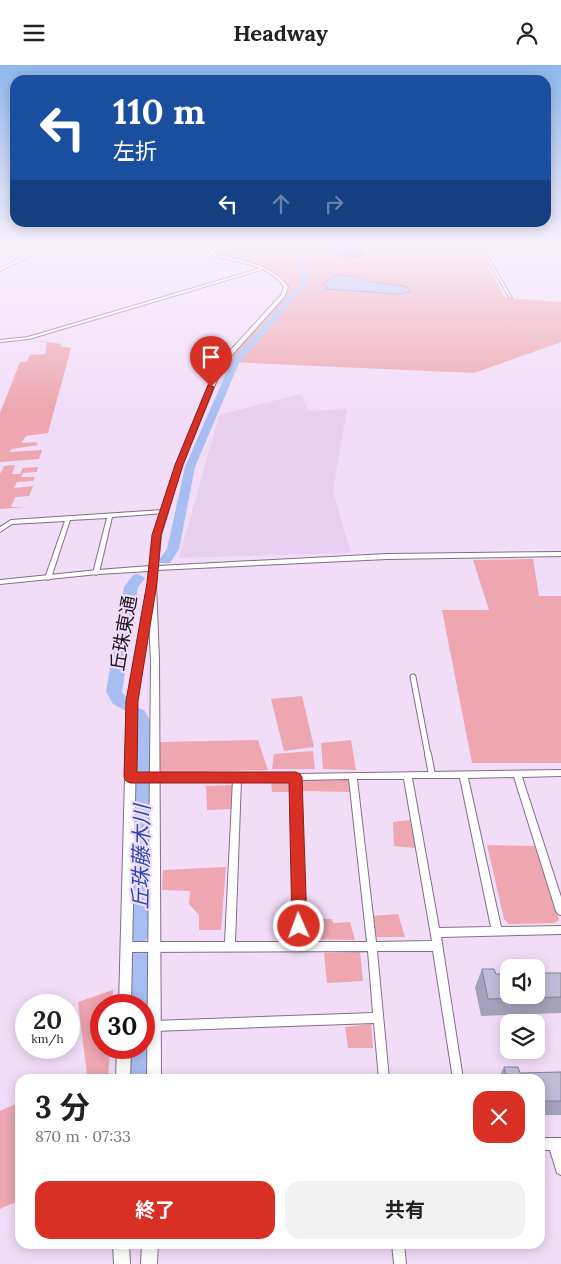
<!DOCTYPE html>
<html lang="ja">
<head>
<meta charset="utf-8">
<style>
  :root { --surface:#fff; --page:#f2f2f2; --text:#222; --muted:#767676; --accent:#d93025 }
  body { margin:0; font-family:Lora,"Noto Sans JP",serif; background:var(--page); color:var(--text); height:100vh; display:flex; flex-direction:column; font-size:19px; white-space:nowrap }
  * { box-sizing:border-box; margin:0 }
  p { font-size:16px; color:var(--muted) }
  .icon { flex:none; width:28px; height:28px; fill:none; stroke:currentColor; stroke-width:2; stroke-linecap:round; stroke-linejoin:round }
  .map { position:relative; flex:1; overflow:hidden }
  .panel { position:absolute; left:15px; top:1009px; width:530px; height:175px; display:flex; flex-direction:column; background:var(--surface); border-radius:15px; box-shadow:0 2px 12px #0003 }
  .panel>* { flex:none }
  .hud { position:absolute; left:10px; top:10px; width:541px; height:152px; border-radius:15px; box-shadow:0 2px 12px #0003; background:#1a4fa0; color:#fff; overflow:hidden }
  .tools { position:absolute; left:500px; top:894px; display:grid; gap:10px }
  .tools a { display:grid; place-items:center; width:45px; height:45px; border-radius:10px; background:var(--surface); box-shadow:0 2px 12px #0003; font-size:25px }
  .speed { position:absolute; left:15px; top:929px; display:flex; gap:10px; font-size:25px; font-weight:700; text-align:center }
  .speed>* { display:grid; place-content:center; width:65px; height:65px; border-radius:50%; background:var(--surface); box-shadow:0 2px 12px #0003; line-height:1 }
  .speed small { font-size:12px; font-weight:400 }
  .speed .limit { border:8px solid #d22; background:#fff; color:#111 }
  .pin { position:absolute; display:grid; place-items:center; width:42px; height:42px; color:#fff; margin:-51px -21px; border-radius:50% 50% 50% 0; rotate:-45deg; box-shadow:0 0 5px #0007 }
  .pin .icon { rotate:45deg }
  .me { position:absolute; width:55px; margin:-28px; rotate:358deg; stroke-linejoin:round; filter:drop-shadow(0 0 4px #0008) }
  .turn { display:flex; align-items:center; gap:18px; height:105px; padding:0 20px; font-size:22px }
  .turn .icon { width:65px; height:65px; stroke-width:2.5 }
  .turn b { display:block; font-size:35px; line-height:42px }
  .lanes { display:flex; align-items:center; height:48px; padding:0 20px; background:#0003; justify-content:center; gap:25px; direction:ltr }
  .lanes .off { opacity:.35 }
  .round { display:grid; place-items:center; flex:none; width:52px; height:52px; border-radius:15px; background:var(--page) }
  .overview { display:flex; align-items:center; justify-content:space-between; height:85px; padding:0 20px }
  h1 { font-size:30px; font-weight:700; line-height:38px }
  .primary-button { display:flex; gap:10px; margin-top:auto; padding:10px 20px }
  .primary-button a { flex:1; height:58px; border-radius:15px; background:var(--accent); color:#fff; font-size:20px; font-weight:700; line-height:58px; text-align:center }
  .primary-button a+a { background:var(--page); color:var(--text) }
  header { display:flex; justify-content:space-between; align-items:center; height:65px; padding:0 20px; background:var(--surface); font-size:22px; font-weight:700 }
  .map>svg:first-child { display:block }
</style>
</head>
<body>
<header><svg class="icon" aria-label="menu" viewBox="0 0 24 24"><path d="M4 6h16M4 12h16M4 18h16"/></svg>Headway<svg class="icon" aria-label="person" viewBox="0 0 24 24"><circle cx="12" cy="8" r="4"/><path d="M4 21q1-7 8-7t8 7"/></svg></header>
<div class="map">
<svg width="561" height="1199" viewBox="0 0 561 1199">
  <rect width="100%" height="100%" fill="#f2ddf8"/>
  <path fill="#e9d0f0" d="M301,329L308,346L347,344L333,426L351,488L179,493L219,350Z"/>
  <g fill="#eea6b0">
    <path d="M104,180H477L505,233L561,237V277L474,308L228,297L234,287L285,232L288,223C284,196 224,203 210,183Z"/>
    <path d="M31,275L62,279L59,281L71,283L48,368L26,371L21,378L36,377L38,380L12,384L9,387L42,385L39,394L0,397V348L20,297H27L30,290L45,289L47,278Z"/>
    <path d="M15,400L12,409H20L23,403L38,402L37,407L23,408L21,412H35L33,416L17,417L14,423L33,421L29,431L15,432L11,442H27L0,444V409L4,401Z"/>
    <path d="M533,494L539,531H561V698H472L442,545H489L473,495Z"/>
    <path d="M302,631L314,682L284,686L271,634Z"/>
    <path d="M258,675L268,705L159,708L160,677Z"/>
    <path d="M351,675L356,705L323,704L321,678Z"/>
    <path d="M313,686L315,704H272L274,689Z"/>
    <path d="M290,714V727H272L271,715Z"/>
    <path d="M302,715H349L351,727L301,726Z"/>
    <path d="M234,720L232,744L207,745L206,721Z"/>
    <path d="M410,755L416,783L394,781L393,757Z"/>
    <path d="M487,780L535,781L559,855L555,858L509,859L504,854Z"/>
    <path d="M226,802L221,865H199V850L189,839L190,826L162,825L163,805Z"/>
    <path d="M398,849L405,872H374L372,851Z"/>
    <path d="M306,854H331L334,858L350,857L355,875L310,874Z"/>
    <path d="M360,887L363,916L327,918L324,888Z"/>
    <path d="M113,925L112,940H101V982L110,983L108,1014H76L87,1009L78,937Z"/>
    <path d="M371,959L373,983H348L345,962Z"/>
    <path d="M20,1037V1135L0,1144V1046Z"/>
  </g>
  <path fill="#a8bef2" stroke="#7f8cb3" d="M336,210L354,211L372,217L403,221L407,222L410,227L399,229L325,224L328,222L323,221L328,214Z"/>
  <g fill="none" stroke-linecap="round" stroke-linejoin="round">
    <g fill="#a8bef2" fill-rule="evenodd">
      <path d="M288,180H294L307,207L309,217L239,298L195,402L179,484L170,498H160L159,495L167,484L185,402L231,297L301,217L300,207Z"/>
      <path d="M138,509L145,513L138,522L122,627L134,640L132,644L126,646L113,639L106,627L124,522L133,510Z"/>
      <path d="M138,643L144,645L150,655L151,704L148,709L145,710L148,711L151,716L149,868L146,875L139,878L132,875L129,868L133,716L136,711L139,710L136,709L133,704L134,656L130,649L132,645Z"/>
      <path d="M139,883L146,886C151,897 152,940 144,949V940H127L129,893L132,886Z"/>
      <path d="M144,973L148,982V1014H124L126,982H144Z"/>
    </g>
    <g stroke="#816f86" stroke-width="7">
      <path id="pedestrian-far1" d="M413,612L428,690"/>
    </g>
    <g stroke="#816f86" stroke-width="8">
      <path id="pedestrian" d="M428,689L432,710"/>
    </g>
    <g stroke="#816f86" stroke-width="2">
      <g id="minor">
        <path d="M479,180H481L512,233L509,232Z"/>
        <path d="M261,203L264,204L29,274L0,277V275L28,272Z"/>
        <path d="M163,445L166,447L165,448L112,452L99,508L96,510L93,508L107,453L70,455L51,513L48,515L45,513L65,456L12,459L0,467V462L11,455Z"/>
        <path d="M561,705V711L522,712L561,832V850L558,849L556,846L514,712L468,713L501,862L561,861V869L441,872L463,1014H453L433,886H377L389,1014H379L374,958L154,966L150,965L149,961L150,957L154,956L373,948L368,886L127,887L124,885L122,882L124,879L127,877H225L233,715H130L127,714L126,712L127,710L130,709H296ZM412,713H460L491,862L439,863ZM349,714L367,877H305L300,715ZM357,714H404L432,876L376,877ZM241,715H292L295,877H235Z"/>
        <path d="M540,1073H561V1110L557,1108L550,1085H540Z"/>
        <path d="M392,1179H404L406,1199H394Z"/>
      </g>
    </g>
    <g stroke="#816f86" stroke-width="2">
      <g id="tertiary">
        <path d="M82,180L190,184L307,180L212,185L216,189C241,196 273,199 288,222L285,231L231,291L221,305L182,400L161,470L158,501L387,489L561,487V491L387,494L157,505L156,518L159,595L161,1014H147L151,595L149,556L137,636L131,940H119L127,636L146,528L148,526L149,506L98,509L0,519V515L98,505L150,501L153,470L176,400L215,305L227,289L281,230L284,222C270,200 237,197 214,191L207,185L190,186Z"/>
        <path d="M117,982H131L130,1014H116Z"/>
        <path d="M113,1179H129L130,1199H114Z"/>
        <path d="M142,1179H158L157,1199H141Z"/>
      </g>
    </g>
    <g stroke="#816f86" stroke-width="2">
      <path id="primary" d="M47,180H52L0,206V203Z"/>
    </g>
    <use href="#pedestrian-far1" stroke="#fff" stroke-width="5"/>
    <use href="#pedestrian" stroke="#fff" stroke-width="6"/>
    <use href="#minor" fill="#fff" fill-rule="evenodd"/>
    <use href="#tertiary" fill="#fff" fill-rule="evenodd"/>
    <use href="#primary" fill="#fff" fill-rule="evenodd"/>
  </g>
  <g fill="#a5a1bb">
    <path d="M332,180H364V191L345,194L331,188Z"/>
    <path d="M482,904L496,909L561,908V948L481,951L475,922Z"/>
    <path d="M504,1002L520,1008L561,1007V1050H540V1014H498Z"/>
  </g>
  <path fill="#868398" d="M364,182V191L345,194L346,185Z"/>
  <g fill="#c0bbd9" stroke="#868398">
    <path d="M335,180H364V182L346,185Z"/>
    <path d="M482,904H494L496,909H509V930H536V908H561V932L488,934Z"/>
    <path d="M504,1002H518L520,1008L561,1007V1036H540V1014H507Z"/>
  </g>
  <linearGradient id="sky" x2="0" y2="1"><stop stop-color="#8eb8ec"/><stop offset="0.52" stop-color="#f9f0fc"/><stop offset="1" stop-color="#f9f0fc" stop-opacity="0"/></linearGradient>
  <rect width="561" height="348" fill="url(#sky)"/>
  <path fill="#d93025" stroke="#8d1f18" d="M208,320L214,322L183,400L161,470L157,518L138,636L137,707H296L300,709L302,712L307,861L305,867L299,869L294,867L292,861L289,718H130L126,716L124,712L126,636L147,518L152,470L175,400Z"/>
  <g text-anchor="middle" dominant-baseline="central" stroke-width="4.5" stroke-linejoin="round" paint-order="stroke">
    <g font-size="19" fill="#1e1720" stroke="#f2ddf8">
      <text transform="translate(123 568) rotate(-80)">丘珠東通</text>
    </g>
    <g font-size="21" font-style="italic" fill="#2c4aab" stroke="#f2ddf8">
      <text transform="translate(141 792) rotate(-89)">丘珠藤木川</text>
    </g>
  </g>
</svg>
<div class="tools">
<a><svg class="icon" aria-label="sound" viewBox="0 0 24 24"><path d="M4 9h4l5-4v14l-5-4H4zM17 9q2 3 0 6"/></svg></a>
<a><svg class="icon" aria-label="layers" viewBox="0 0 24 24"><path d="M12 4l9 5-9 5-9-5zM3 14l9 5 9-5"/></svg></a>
</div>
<div class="speed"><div>20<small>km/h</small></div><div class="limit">30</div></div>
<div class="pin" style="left:211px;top:322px;background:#d93025"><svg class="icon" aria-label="arrive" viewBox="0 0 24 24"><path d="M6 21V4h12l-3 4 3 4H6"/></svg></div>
<svg class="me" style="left:299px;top:861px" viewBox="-20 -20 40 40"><circle r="17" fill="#d93025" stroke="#fff" stroke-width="3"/><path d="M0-11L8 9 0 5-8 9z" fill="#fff"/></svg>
<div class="hud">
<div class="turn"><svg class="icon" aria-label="left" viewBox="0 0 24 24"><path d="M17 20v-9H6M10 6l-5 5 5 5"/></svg><div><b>110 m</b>左折</div></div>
<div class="lanes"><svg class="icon" aria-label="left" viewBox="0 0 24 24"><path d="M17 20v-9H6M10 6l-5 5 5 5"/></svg><svg class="icon off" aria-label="ahead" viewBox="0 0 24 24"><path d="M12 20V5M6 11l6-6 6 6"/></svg><svg class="icon off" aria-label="right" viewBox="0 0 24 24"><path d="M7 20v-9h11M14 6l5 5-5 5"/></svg></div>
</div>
<section class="panel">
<div class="overview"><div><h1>3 分</h1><p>870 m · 07:33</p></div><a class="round" style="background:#d93025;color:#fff"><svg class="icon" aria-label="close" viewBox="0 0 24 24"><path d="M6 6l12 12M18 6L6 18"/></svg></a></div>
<div class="primary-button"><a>終了</a><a>共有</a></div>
</section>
</div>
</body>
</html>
